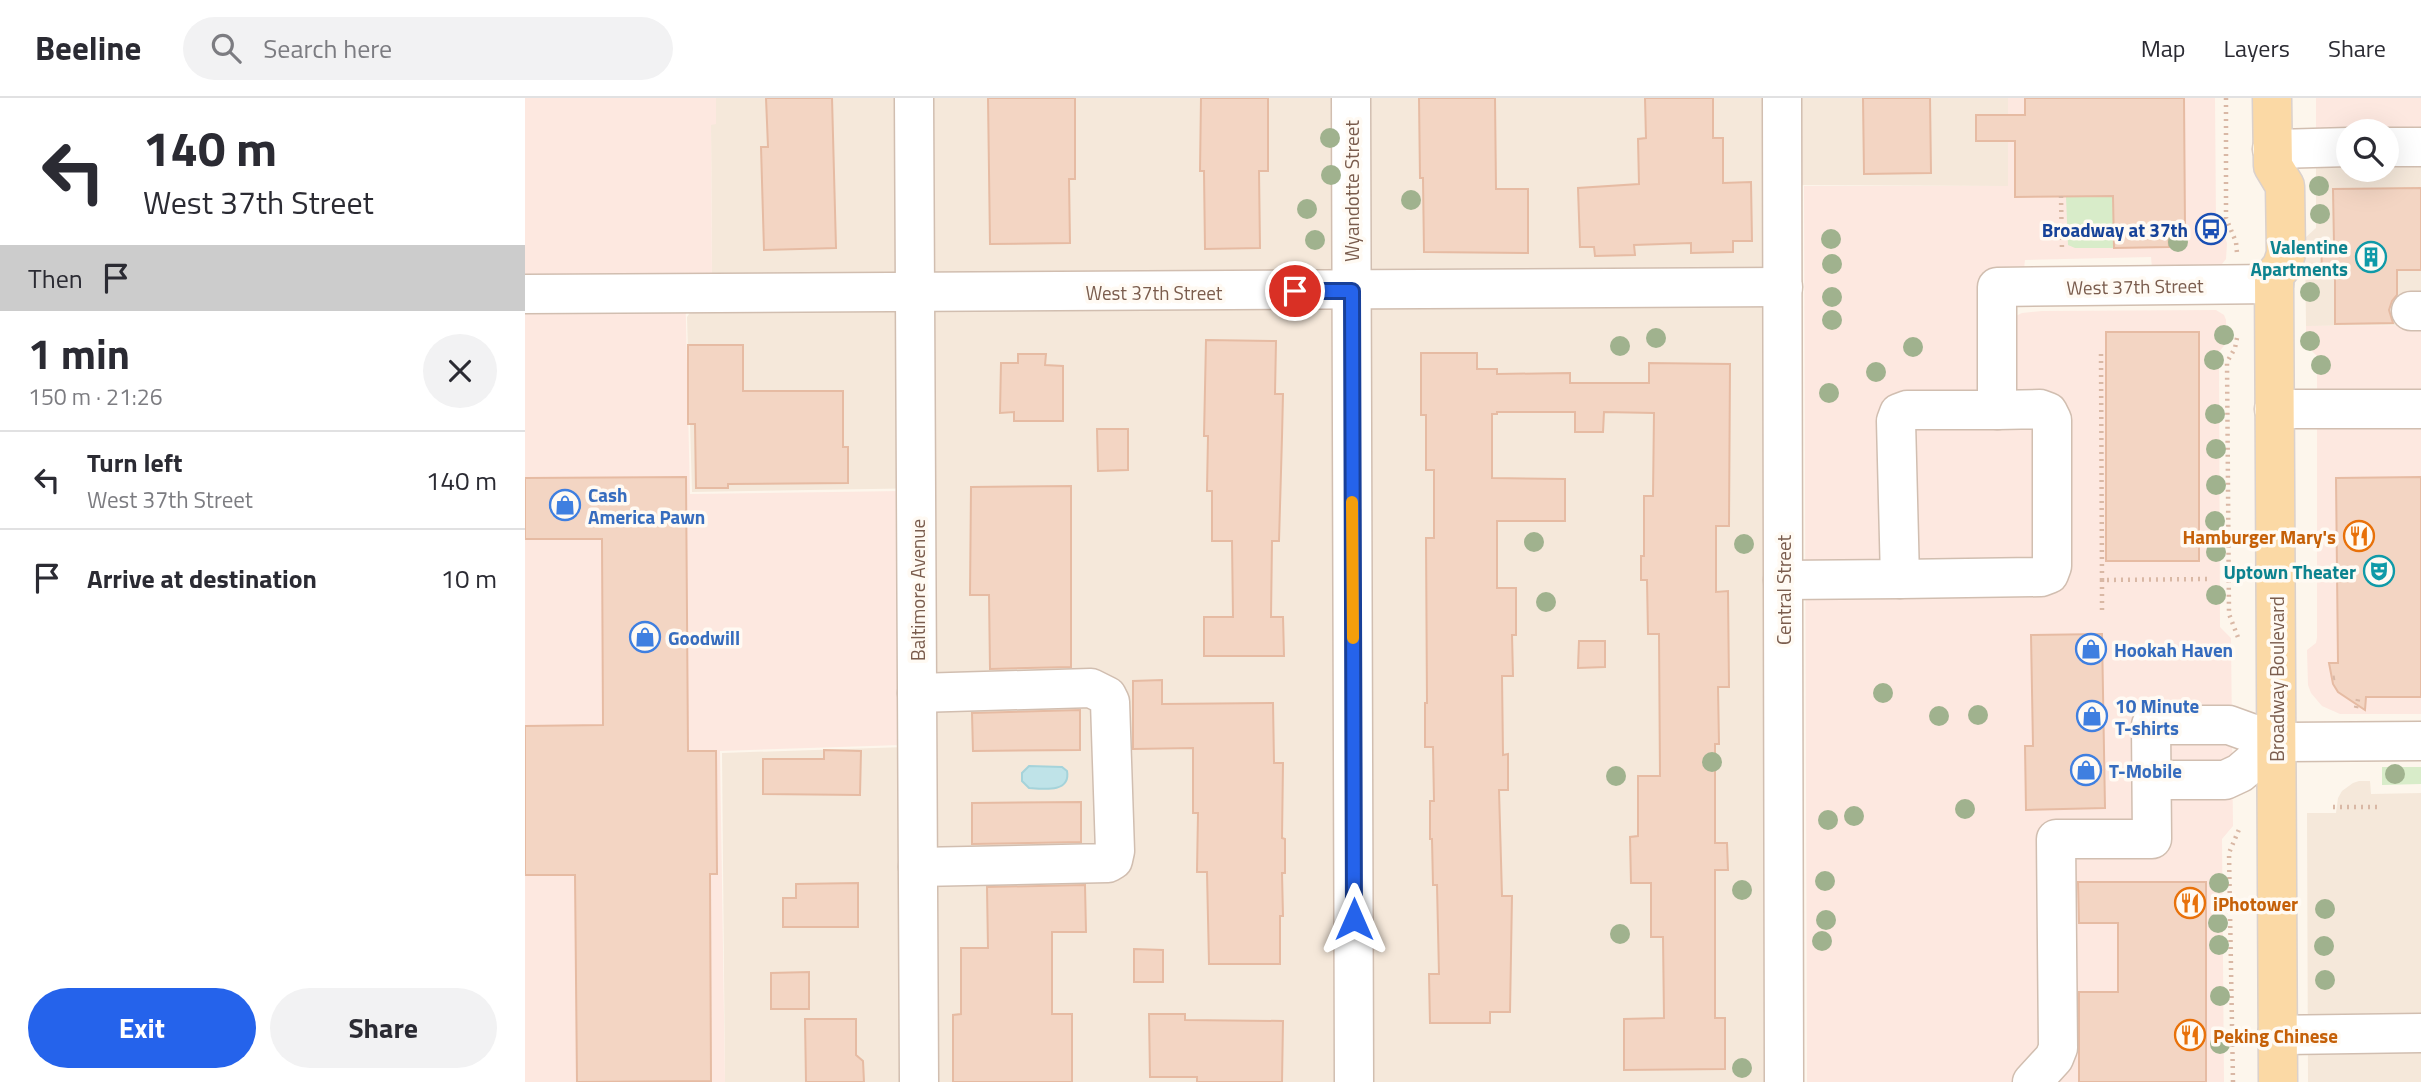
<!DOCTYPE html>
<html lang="en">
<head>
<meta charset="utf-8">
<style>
  :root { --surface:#fff; --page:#f2f2f3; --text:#2b2b33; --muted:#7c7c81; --line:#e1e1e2; --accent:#2563eb }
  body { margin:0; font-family:"Titillium Web",sans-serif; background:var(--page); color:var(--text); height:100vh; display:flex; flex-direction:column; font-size:26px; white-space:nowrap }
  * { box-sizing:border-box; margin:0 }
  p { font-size:23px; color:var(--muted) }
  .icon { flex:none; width:38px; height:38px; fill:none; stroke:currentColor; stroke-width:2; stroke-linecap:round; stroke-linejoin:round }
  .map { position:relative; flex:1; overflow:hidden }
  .details { display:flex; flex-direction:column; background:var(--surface); width:525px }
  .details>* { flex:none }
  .hud { background:#fff; color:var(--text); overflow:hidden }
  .controls { position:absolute; left:1811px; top:21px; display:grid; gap:14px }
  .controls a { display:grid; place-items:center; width:63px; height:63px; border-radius:50%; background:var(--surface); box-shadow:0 7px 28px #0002; font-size:35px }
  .pin { position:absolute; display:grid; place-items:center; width:60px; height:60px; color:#fff; margin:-30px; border:4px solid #fff; border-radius:50%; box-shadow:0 2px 7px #0007 }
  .me { position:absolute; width:77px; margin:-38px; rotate:0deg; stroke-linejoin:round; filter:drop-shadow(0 0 5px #0008) }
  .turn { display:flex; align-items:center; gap:24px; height:147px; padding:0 28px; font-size:32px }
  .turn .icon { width:91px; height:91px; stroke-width:2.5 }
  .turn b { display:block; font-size:49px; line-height:60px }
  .then { display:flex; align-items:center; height:66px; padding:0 28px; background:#0003; gap:14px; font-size:26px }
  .round { display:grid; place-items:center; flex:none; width:74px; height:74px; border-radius:37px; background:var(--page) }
  .overview { display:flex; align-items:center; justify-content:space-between; height:119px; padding:0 28px }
  h1 { font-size:42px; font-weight:700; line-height:52px }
  .cta { display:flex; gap:14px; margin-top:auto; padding:14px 28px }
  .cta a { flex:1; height:80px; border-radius:42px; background:var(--accent); color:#fff; font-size:28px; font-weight:700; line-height:80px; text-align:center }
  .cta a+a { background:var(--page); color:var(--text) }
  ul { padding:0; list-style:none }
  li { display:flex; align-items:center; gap:21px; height:98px; padding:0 28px; border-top:2px solid var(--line) }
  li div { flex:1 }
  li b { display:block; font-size:26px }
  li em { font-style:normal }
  header { display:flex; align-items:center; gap:42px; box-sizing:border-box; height:98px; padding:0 35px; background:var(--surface); border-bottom:2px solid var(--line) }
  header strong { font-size:33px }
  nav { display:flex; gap:38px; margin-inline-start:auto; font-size:24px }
  .search { width:490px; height:63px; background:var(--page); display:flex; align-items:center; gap:18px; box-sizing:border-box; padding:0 24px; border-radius:38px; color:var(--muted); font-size:26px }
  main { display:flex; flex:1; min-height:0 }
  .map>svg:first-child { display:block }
</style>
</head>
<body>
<header>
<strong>Beeline</strong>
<div class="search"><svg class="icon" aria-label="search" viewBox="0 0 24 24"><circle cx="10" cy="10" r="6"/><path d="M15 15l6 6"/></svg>Search here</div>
<nav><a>Map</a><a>Layers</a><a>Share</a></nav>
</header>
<main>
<section class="details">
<div class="hud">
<div class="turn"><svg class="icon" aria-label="left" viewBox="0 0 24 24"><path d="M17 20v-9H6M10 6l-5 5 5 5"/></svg><div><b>140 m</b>West 37th Street</div></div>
<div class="then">Then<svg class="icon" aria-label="arrive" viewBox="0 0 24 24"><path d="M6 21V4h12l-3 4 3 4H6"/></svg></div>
</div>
<div class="overview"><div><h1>1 min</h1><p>150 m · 21:26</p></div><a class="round"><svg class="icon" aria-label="close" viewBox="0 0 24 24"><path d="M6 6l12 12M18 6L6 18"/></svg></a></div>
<ul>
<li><svg class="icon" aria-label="left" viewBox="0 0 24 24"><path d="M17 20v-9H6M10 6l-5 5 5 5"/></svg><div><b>Turn left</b><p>West 37th Street</p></div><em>140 m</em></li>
<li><svg class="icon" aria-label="arrive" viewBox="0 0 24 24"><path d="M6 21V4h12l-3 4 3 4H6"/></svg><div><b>Arrive at destination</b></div><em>10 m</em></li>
</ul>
<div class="cta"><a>Exit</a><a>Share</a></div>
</section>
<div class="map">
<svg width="1896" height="984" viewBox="0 0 1896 984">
  <rect width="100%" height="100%" fill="#fdf6ec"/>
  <g fill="#f5e8da">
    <path d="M191,0H1483V88L1241,87L1246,984H200L197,655L410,648L409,390L167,394L162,219L187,182L186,26H191Z"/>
    <path d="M1862,33H1896V227L1781,228L1780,140L1791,130V34H1823L1824,72H1862Z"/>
    <path d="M1834,683H1845L1846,696L1896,695V984H1783L1782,715H1811L1813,700L1817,693L1828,685Z"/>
  </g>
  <g fill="#fde8e0">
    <path d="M0,0H191V26L186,27L187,182H160L165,396L376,393V647L195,653L200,984H0Z"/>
    <path d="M1483,0H1690L1691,124L1697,132L1702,145L1701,161L1693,171L1627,170L1626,159L1500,162L1499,171L1461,232L1497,215L1517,213L1691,212L1699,217L1701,222L1702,244L1694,254L1695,529L1706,540L1708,728L1697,741L1699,984H1282L1279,88H1483Z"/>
    <path d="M1791,0H1896V33L1791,34Z"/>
    <path d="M1896,227V616H1815L1797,608L1786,595L1783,587L1782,552L1791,545L1792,540V258L1781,247V228Z"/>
  </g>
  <g fill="#d8ecc9">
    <path d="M1588,98L1589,150H1550L1543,147L1541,99Z"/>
    <path d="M1857,669H1896V686L1857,687Z"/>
  </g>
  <path fill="#bfe3e8" stroke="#a5d3da" stroke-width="2" d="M504,668L537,669L542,673C546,695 518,691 504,690L497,683V675Z"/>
  <g fill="#f3d5c3" stroke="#e6bba3" stroke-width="2">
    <path d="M241,0H307L311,150L239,152L236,49H243Z"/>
    <path d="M463,0H550V81H544L545,145L465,146Z"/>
    <path d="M676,0H743V73H734L735,150L680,151L679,73H675Z"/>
    <path d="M894,0H970L971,91H1003V155L899,154L898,80H895Z"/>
    <path d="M1120,0H1188V40H1198V85L1226,84L1227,143H1208V154L1166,155V145L1109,147L1110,157L1070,158L1069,149H1055L1053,90L1114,86L1113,41L1121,40Z"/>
    <path d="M1338,0H1405L1406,75L1339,76Z"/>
    <path d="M1500,0H1659L1660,131H1643L1644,149L1589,150L1588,98L1490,99V43H1451V17H1500Z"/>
    <path d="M1896,90V172H1872V197L1867,203L1864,212L1868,225L1810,226V172H1797L1796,146H1809L1808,91Z"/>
    <rect x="1581" y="234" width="93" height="229"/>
    <path d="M681,242L751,243L750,296H758L757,339L754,443H747L746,519H758L759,558H679V519H708L707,443H687V393H682L683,338H679Z"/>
    <path d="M163,247H218V293H318V349H323V385L203,386V390H171L170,326H163Z"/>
    <path d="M896,255H952V271H972V276L1045,275V285H1124V265L1205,266L1204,428H1191V494L1203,493L1204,589H1193L1194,646H1190V745H1202L1203,772H1190V920H1200V971L1099,972V921L1139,920L1138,839H1126V785H1106L1105,739L1113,738V678H1135L1134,536H1123L1122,482H1116V458H1119V398H1128L1129,315L1079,314L1078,334H1050V314H972V316H967V380L1040,381V423H972V490H991V537H987L988,578H977L978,657L983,656V692H974L977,798H987L985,914H965V925H905L904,876H914L912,787H908L907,741H905V703H909L908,649H900V605H902L901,440H909V372H901V317H896Z"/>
    <path d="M493,256H521L520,267L538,268V323H489V314L475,315L476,265H493Z"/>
    <path d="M572,331H603V372L573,373Z"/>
    <path d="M161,379L163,653H191L192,776H185L186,983L52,984L50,777H0V628L78,627L77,441H0V380Z"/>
    <path d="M1896,379V599H1841L1840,612L1813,594L1808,586L1804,565H1813L1811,380Z"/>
    <path d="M546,388V569L465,571L464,497H445L446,389Z"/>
    <path d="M1577,536L1580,710L1501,712L1500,648H1508L1506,537Z"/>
    <path d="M1054,543H1080V569L1053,570Z"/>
    <path d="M637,582V606L748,605L749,665H758L757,740L760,741V775H757L758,818H755V866H684L682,774H672L673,715H668V650L608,651V583Z"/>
    <path d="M555,612V652L448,653L447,615Z"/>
    <path d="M299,652L336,653L335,697L238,696V661H299Z"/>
    <path d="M556,704V744L447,746V705Z"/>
    <path d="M1553,784H1681V984H1554V894H1593V825H1554Z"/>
    <path d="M333,785V829H258V800H271V786Z"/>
    <path d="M560,787L561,834H527V916H547V984H428V917L436,916V850H463L462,789Z"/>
    <path d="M609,851L638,852V884H609Z"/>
    <path d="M284,874V911H246V875Z"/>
    <path d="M624,916H660V922L758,923L757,984H672V979H625Z"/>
    <path d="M280,921H331V957L338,963L339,984H281Z"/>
  </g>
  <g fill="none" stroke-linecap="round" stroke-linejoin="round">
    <g stroke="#d1beb0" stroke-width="41">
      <g id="minor">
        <path d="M389,0L394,984"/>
        <path d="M826,0L829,984"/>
        <path d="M1257,0L1259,984"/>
        <path d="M1862,49H1896"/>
        <path d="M1747,51L1824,49"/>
        <path d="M0,196L1258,189"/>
        <path d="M1886,213H1896"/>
        <path d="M1749,311H1896"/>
        <path d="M1375,481L1516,479L1524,476L1527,468V322L1523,314L1515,311L1472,312"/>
        <path d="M1258,482L1375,481L1371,323L1374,315L1382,312H1472V189L1749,186"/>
        <path d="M392,595L566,590L582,598L585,604L590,753L588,762L583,765L393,769"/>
        <path d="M1627,682H1700L1715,675L1751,644"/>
        <path d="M1752,937L1896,935"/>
        <path d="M1507,984L1529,960L1533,950L1531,741H1627L1626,627H1704L1751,644L1896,643"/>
      </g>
    </g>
    <g stroke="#dad1cd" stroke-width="41">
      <path id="major" d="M1747,0L1748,68L1760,88L1761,156L1757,168L1749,178L1753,984"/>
    </g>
    <g stroke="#d9b8a5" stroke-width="4.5" stroke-dasharray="2 5" stroke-linecap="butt">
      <path d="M1701,0V120L1711,144L1712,155"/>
      <path d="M1536,98L1537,154"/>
      <path d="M1712,240L1710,250L1702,264L1704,516L1714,542"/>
      <path d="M1576,256L1577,482L1682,481"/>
      <path d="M1577,482V516"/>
      <path d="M1808,580L1814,579"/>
      <path d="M1831,610L1834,597"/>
      <path d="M1808,709H1853"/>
      <path d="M1708,984L1704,755L1715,729"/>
    </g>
    <use href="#minor" stroke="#fff" stroke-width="38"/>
    <use href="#major" stroke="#fbd9a5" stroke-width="38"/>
  </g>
  <g fill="#a0b28e">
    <circle cx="805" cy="40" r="10"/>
    <circle cx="806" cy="77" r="10"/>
    <circle cx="1794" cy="88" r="10"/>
    <circle cx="886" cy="102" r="10"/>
    <circle cx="782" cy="111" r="10"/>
    <circle cx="1795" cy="116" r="10"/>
    <circle cx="1306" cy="141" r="10"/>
    <circle cx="790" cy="142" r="10"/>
    <circle cx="1653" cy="144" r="10"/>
    <circle cx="1307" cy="166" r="10"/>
    <circle cx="1785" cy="194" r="10"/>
    <circle cx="1307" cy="199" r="10"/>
    <circle cx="1307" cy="222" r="10"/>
    <circle cx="1699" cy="237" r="10"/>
    <circle cx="1131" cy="240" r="10"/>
    <circle cx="1785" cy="243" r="10"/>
    <circle cx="1095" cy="248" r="10"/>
    <circle cx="1388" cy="249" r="10"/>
    <circle cx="1689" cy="262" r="10"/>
    <circle cx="1796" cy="267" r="10"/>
    <circle cx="1351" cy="274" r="10"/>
    <circle cx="1304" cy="295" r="10"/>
    <circle cx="1690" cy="316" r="10"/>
    <circle cx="1691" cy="351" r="10"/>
    <circle cx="1691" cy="387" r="10"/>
    <circle cx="1690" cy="423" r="10"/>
    <circle cx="1009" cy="444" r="10"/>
    <circle cx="1219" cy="446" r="10"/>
    <circle cx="1691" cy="454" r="10"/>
    <circle cx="1691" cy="497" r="10"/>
    <circle cx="1021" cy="504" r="10"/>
    <circle cx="1358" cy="595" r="10"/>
    <circle cx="1453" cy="617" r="10"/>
    <circle cx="1414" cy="618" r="10"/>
    <circle cx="1187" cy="664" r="10"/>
    <circle cx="1870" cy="676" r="10"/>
    <circle cx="1091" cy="678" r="10"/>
    <circle cx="1440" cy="711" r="10"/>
    <circle cx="1329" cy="718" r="10"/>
    <circle cx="1303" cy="722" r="10"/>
    <circle cx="1300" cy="783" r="10"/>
    <circle cx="1694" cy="785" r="10"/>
    <circle cx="1217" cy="792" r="10"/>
    <circle cx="1800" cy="811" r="10"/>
    <circle cx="1301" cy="822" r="10"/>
    <circle cx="1693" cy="825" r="10"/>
    <circle cx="1095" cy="836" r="10"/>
    <circle cx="1297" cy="843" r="10"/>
    <circle cx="1694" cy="847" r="10"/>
    <circle cx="1799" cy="848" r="10"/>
    <circle cx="1800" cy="882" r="10"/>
    <circle cx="1695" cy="898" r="10"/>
    <circle cx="1695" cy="946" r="10"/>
    <circle cx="1217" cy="970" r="10"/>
  </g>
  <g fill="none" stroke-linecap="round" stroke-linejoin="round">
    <g stroke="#184099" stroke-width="18">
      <path id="route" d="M770,193H827L829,821"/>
    </g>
    <use href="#route" stroke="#2563eb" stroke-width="12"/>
    <path stroke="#f59e0b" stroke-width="12" d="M827,404L828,540"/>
  </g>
  <defs>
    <g id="bus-ring" transform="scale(1.575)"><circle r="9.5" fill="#fffaf3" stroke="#1a4fb4" stroke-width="1.5"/><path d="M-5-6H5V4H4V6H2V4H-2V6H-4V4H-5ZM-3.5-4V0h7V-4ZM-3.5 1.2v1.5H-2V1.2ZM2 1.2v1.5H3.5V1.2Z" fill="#1a4fb4"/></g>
    <g id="building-ring" transform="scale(1.575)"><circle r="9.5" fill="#fffaf3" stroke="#0f9aa8" stroke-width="1.5"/><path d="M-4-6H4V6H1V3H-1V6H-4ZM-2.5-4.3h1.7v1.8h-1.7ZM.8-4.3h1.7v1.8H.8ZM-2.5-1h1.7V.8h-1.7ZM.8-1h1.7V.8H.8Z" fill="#0f9aa8"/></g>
    <g id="shop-ring" transform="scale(1.575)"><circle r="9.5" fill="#fffaf3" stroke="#3f7fe0" stroke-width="1.5"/><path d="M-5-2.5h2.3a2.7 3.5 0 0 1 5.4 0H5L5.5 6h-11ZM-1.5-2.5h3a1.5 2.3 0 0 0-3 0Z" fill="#3f7fe0"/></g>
    <g id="restaurant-ring" transform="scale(1.575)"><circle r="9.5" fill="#fffaf3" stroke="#e8710a" stroke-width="1.5"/><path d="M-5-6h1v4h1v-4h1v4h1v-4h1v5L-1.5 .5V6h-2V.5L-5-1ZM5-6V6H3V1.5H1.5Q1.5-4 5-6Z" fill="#e8710a"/></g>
    <g id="theatre-ring" transform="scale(1.575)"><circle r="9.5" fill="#fffaf3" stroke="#0f9aa8" stroke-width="1.5"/><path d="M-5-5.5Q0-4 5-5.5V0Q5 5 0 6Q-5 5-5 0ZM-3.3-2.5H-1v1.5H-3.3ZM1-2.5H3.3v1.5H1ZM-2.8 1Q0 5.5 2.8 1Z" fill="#0f9aa8"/></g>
  </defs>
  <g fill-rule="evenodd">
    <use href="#bus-ring" x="1686" y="131"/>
    <use href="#building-ring" x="1846" y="159"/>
    <use href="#shop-ring" x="40" y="407"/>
    <use href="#restaurant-ring" x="1834" y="438"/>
    <use href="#theatre-ring" x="1854" y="473"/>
    <use href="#shop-ring" x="120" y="539"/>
    <use href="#shop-ring" x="1566" y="551"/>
    <use href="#shop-ring" x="1567" y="618"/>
    <use href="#shop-ring" x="1561" y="672"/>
    <use href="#restaurant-ring" x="1665" y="805"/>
    <use href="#restaurant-ring" x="1665" y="937"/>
  </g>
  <g text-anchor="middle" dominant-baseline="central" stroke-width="7" stroke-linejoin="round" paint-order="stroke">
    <g font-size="19" fill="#7a5c4d" stroke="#fffaf3">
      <text transform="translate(826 93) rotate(-90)">Wyandotte Street</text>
      <text transform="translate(1610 188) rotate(-1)">West 37th Street</text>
      <text x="629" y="194">West 37th Street</text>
      <text transform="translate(392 492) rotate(-90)">Baltimore Avenue</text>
      <text transform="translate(1258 492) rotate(-90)">Central Street</text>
      <text transform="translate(1751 581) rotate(-90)">Broadway Boulevard</text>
    </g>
    <g font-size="19" font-weight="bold" fill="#164399" stroke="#fffaf3" text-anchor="end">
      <text x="1663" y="131">Broadway at 37th</text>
    </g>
    <g font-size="19" font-weight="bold" fill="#0d838f" stroke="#fffaf3" text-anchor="end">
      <text x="1823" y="148">Valentine<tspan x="1823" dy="22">Apartments</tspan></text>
      <text x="1831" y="473">Uptown Theater</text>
    </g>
    <g font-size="19" font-weight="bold" fill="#366cbe" stroke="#fffaf3" text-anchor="start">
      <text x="63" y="396">Cash<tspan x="63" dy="22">America Pawn</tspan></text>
      <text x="143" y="539">Goodwill</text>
      <text x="1589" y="551">Hookah Haven</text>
      <text x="1590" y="607">10 Minute<tspan x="1590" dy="22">T-shirts</tspan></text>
      <text x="1584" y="672">T-Mobile</text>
    </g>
    <g font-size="19" font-weight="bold" fill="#c56008" stroke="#fffaf3" text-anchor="start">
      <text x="1811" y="438" text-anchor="end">Hamburger Mary's</text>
      <text x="1688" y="805">iPhotower</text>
      <text x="1688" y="937">Peking Chinese</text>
    </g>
  </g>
</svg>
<div class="controls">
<a><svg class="icon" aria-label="search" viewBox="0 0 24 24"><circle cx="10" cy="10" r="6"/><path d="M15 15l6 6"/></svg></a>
</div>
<div class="pin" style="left:770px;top:193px;background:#d93025"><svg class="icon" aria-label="arrive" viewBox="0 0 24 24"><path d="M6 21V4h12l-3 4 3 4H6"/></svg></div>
<svg class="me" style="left:829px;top:821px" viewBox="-20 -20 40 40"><path d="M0-17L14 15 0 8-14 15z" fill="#2563eb" stroke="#fff" stroke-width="4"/></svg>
</div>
</main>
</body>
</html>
